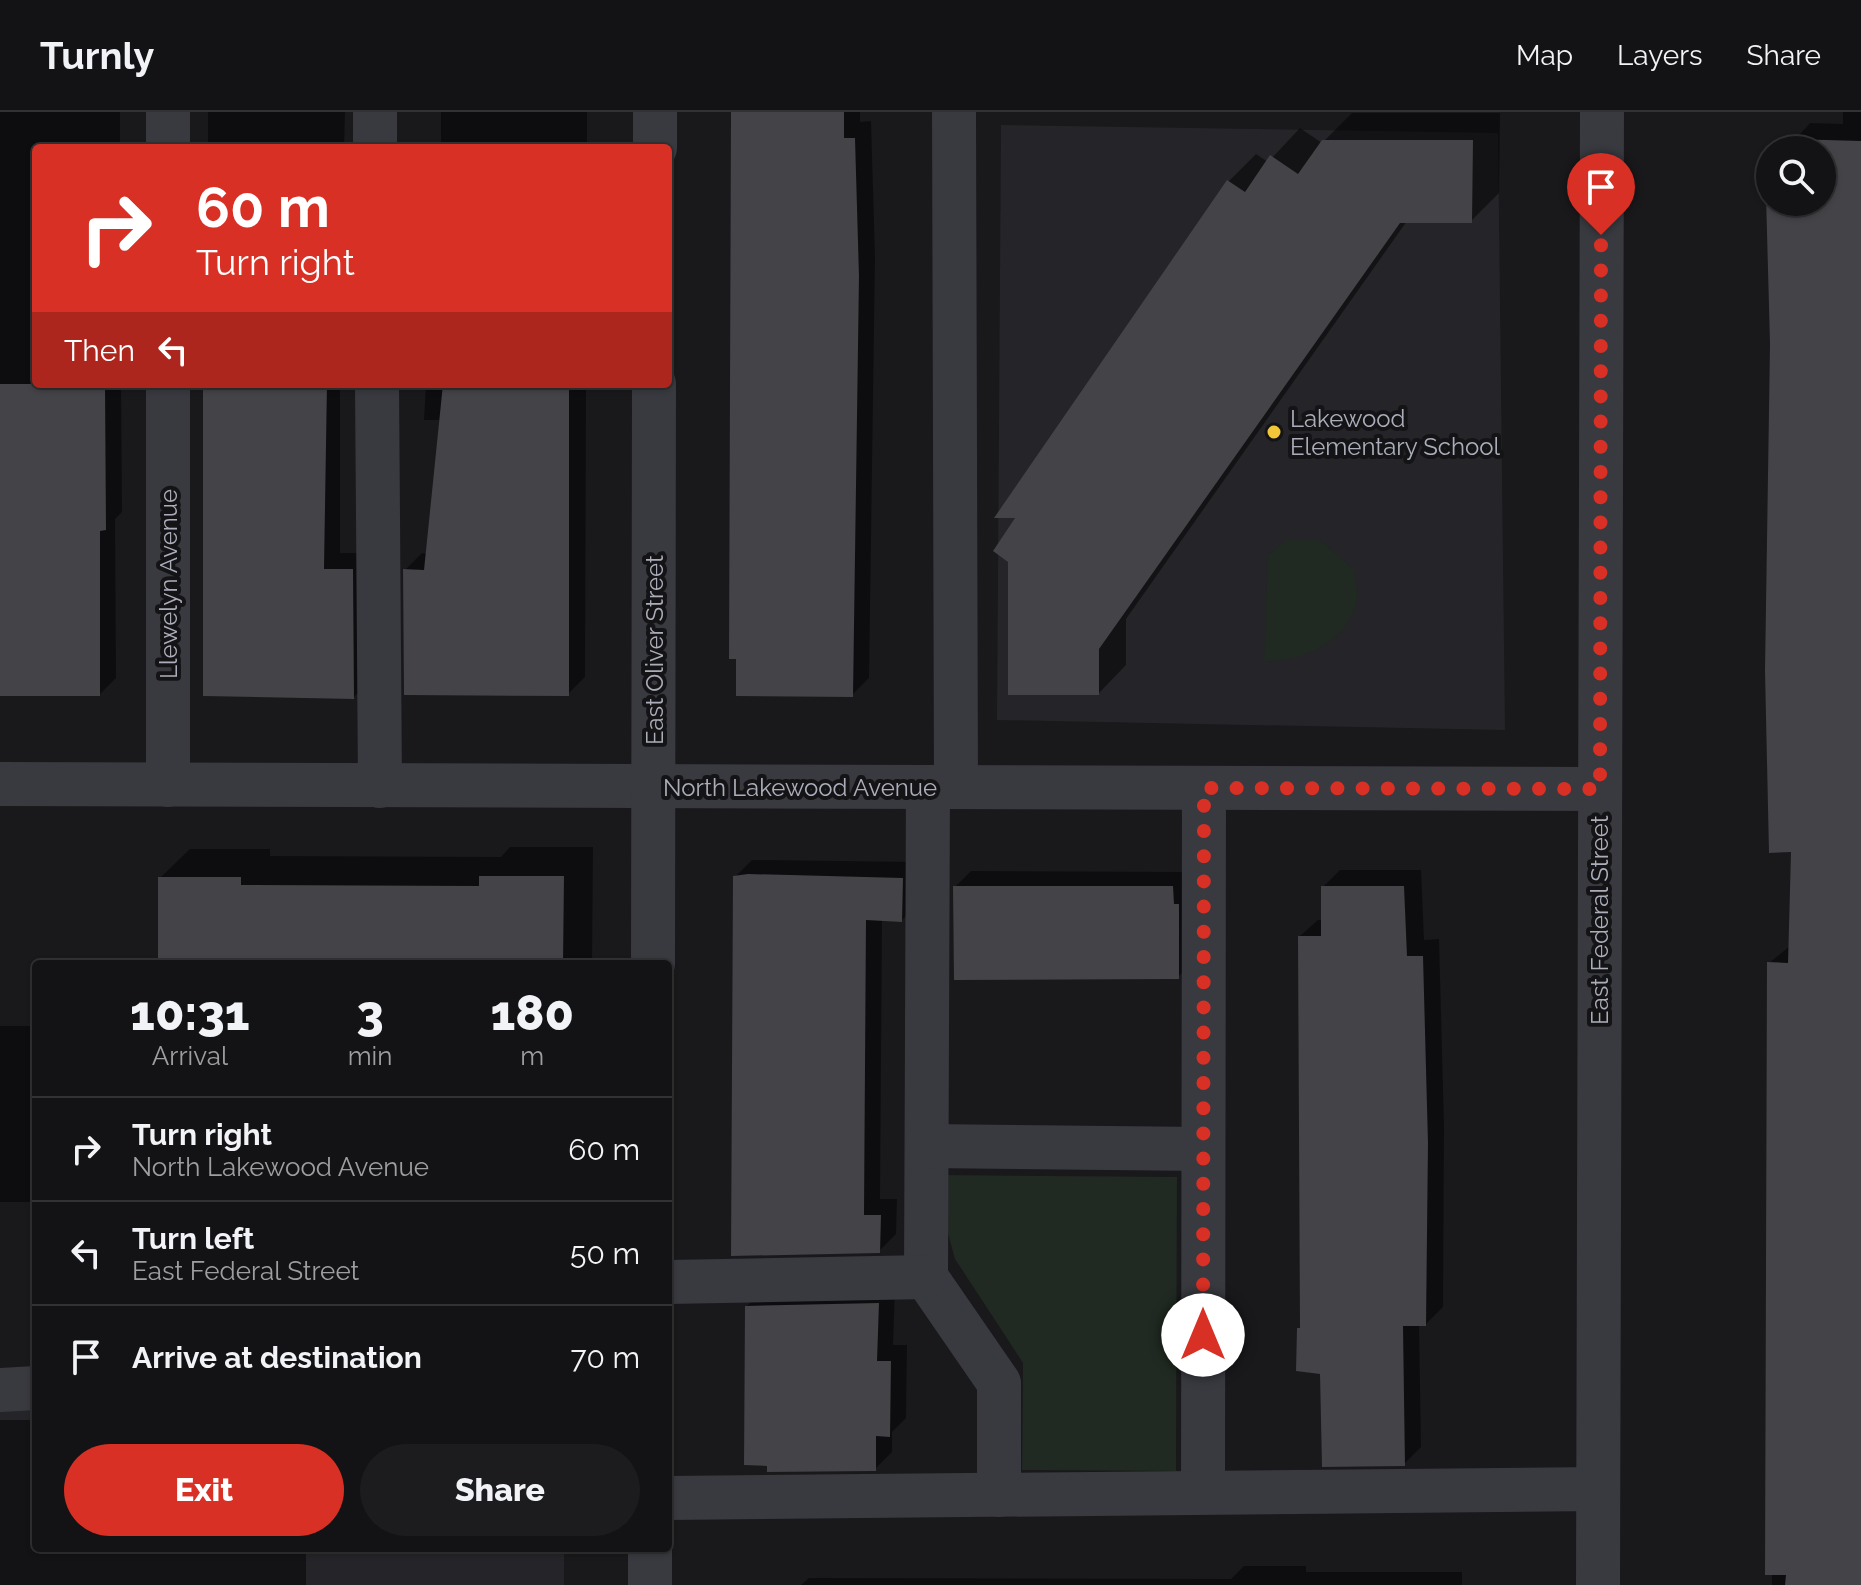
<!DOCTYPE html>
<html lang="en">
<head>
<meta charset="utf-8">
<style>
  :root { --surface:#131214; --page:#1c1b1d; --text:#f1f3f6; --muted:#9d9ea0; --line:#323234; --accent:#d93025 }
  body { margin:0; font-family:Raleway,sans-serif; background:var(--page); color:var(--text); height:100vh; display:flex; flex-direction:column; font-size:30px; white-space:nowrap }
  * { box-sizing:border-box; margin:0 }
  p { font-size:26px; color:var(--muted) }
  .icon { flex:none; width:44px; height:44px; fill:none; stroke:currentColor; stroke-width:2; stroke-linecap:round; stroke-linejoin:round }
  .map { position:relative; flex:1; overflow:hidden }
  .side { position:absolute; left:32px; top:848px; width:640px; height:592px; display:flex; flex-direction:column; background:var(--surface); border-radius:8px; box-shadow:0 2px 6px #0004,0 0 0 2px var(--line) }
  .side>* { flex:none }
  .banner { position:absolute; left:32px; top:32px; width:640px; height:244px; border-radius:8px; box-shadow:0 2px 6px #0004,0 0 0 2px var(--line); background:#d93025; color:#fff; overflow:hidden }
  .buttons { position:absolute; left:1756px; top:24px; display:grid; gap:16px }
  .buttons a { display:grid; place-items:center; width:80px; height:80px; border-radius:50%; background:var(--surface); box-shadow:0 2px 6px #0004,0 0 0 2px var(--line); font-size:40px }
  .pin { position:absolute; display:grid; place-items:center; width:68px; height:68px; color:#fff; margin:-82px -34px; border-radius:50% 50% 50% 0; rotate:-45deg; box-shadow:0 0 8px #0007 }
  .pin .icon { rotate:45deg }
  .me { position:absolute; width:88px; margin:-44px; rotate:0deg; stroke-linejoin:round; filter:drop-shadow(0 0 6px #0008) }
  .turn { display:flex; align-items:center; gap:28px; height:168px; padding:0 32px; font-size:36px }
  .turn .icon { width:104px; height:104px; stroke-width:2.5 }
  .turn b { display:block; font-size:56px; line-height:68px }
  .then { display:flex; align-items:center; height:76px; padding:0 32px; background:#0003; gap:16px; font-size:30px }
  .eta { display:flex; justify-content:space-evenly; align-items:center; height:136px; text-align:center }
  .eta b { font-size:48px; font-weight:800; line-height:56px }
  .cta { display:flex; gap:16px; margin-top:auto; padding:16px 32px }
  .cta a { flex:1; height:92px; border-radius:48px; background:var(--accent); color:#fff; font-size:32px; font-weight:800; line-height:92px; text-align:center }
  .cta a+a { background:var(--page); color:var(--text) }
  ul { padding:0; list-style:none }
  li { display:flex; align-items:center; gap:24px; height:104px; padding:0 32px; border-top:2px solid var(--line) }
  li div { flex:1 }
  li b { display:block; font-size:30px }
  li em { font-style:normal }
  header { display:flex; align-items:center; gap:48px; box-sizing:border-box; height:112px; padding:0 40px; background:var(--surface); border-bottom:2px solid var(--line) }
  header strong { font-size:38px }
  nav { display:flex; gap:44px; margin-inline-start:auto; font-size:28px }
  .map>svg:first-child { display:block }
</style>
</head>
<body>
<header>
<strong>Turnly</strong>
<nav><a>Map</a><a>Layers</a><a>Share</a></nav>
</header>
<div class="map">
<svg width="1861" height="1473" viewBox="0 0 1861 1473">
  <rect width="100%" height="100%" fill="#19181b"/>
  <g fill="#252428">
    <path d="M1001,13L1498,21L1505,618L997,608Z"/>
    <path d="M0,1260H36V1436H564V1473H0Z"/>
  </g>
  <g fill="#202922">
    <path d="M1286,428H1320L1354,457C1355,466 1358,479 1357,488C1349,530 1302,551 1264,549L1268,443Z"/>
    <path d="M942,1063L1177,1065L1176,1359L1022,1358L1023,1251L955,1147L942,1100Z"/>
  </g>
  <g fill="#0007">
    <path d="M0,0H120V36H36V272H121L122,400L115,407L116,566L100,582H0Z"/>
    <path d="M208,0H345L344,36H208Z"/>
    <rect x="441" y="0" width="146" height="36"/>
    <path d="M733,0H860V10L871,9L875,145L869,566L852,583Z"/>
    <path d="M1843,0H1861V1473H1772L1769,851L1790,834L1793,738L1767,47L1770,44V90H1822V38H1776L1784,30H1793L1810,11L1843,12Z"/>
    <path d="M1352,1H1500L1499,81L1471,109H1407L1126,507V553L1099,581L1019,404H997L1228,70L1256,42L1268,50L1300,16L1322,31Z"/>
    <path d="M207,272H340V441H369L370,568L354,585Z"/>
    <path d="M426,272H586L585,565L568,582L405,458L422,441L428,442L441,308H424Z"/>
    <path d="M510,735H593L592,852H160V766L190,737H270V744L501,745Z"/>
    <path d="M752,748L919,750V791L902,808L882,807L880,1087H897L896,1122L879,1139L733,1142L735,765Z"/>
    <path d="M1340,758H1421L1424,828L1439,827L1444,1013L1443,1195L1426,1212H1419L1421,1335L1404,1352L1322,1260L1299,1216L1302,1213L1300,824L1318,808H1323V775Z"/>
    <path d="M971,759L1188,760L1193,850L1178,865L955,775Z"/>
    <rect x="0" y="914" width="36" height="176"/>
    <path d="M895,1175L893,1233H907L906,1306L892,1320V1340L875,1357L747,1194L764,1177Z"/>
    <path d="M0,1308H36V1436H306V1473H0Z"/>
    <path d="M1244,1454H1306V1460H1462V1473H801L809,1466L1231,1467Z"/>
  </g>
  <g fill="#434348">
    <path d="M731,0H844V26H855L859,164L853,585L736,584V547H729Z"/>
    <path d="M1791,27L1861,29V1473H1785L1786,1463H1765L1767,850L1788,851L1791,740L1769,741L1765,559L1770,232L1765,46H1770V90H1822V38H1791Z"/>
    <path d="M1322,28H1473L1472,111H1400L1099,537V583H1008V450L993,439L1015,406H994L1227,68L1245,80L1270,43L1298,62Z"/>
    <path d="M0,272H105L106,418L100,419V584H0Z"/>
    <path d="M203,272H327L324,457H353L354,587L203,584Z"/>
    <path d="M443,272H569V584L404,583L403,457L424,458Z"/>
    <path d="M748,762L903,766L902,810L866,808L864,1103H881L880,1141L731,1144L733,764Z"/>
    <path d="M479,764H564L563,852H158V765H241V773L479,774Z"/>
    <path d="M953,774H1173L1174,792H1179V867L954,868Z"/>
    <path d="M1321,774H1404L1407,844H1423L1428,1031L1426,1214H1403L1405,1354L1322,1355L1320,1262L1296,1259L1297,1216H1300L1298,824H1321Z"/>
    <path d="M879,1191L877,1249H891L890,1325L876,1324V1359L767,1360V1354L744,1353L745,1194Z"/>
  </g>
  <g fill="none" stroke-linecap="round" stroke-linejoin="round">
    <g stroke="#393a40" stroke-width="44">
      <path d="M375,0V36"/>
      <path d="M954,0L956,675"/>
      <path d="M168,36V0"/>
      <path d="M655,36V0"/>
      <path d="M377,272L380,674"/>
      <path d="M0,672L1600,677"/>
      <path d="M168,673V272"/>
      <path d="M928,675L926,1165L999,1271V1383"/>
      <path d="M653,852L654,272"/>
      <path d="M927,1034L1203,1037"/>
      <path d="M668,1170L926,1165"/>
      <path d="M0,1278L36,1276"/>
      <path d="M1203,1378L1204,676"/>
      <path d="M668,1386L1598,1377"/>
      <path d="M650,1473V1436"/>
      <path d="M1598,1473L1602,0"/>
    </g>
  </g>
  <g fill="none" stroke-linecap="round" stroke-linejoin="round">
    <path stroke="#d93025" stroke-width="14" stroke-dasharray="0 25.2" d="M1203,1223L1204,676L1600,677L1601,123"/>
  </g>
  <circle fill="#f2c639" stroke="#141316" stroke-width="3" cx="1274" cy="320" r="8"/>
  <g text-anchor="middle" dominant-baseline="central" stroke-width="8" stroke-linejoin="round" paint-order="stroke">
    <g font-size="24" fill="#abaeba" stroke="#141316" text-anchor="start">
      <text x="1290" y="306">Lakewood<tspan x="1290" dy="28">Elementary School</tspan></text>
    </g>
    <g font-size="24" fill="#abaeba" stroke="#141316">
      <text transform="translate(168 472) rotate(-90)">Llewelyn Avenue</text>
      <text transform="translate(654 538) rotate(-90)">East Oliver Street</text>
      <text x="800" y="675">North Lakewood Avenue</text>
      <text transform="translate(1599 808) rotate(-90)">East Federal Street</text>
    </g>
  </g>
</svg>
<div class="buttons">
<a><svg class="icon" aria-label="search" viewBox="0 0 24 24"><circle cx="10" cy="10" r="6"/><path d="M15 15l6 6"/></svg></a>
</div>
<div class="pin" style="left:1601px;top:123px;background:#d93025"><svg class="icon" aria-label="arrive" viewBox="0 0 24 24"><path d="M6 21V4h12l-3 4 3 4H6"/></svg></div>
<svg class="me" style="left:1203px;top:1223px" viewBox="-20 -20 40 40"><circle r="19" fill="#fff"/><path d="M0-13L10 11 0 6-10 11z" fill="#d93025"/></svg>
<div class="banner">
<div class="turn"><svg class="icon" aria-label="right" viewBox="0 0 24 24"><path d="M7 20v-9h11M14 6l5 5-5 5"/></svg><div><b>60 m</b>Turn right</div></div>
<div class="then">Then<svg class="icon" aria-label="left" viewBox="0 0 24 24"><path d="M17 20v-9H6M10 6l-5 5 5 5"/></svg></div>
</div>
<section class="side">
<div class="eta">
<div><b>10:31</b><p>Arrival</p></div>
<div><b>3</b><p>min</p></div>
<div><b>180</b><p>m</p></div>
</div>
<ul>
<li><svg class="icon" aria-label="right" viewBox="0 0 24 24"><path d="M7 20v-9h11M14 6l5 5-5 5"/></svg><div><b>Turn right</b><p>North Lakewood Avenue</p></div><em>60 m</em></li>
<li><svg class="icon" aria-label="left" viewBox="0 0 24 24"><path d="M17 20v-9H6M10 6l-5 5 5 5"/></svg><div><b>Turn left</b><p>East Federal Street</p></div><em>50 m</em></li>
<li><svg class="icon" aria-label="arrive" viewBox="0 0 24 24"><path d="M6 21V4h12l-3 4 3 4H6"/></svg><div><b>Arrive at destination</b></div><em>70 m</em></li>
</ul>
<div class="cta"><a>Exit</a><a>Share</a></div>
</section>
</div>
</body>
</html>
